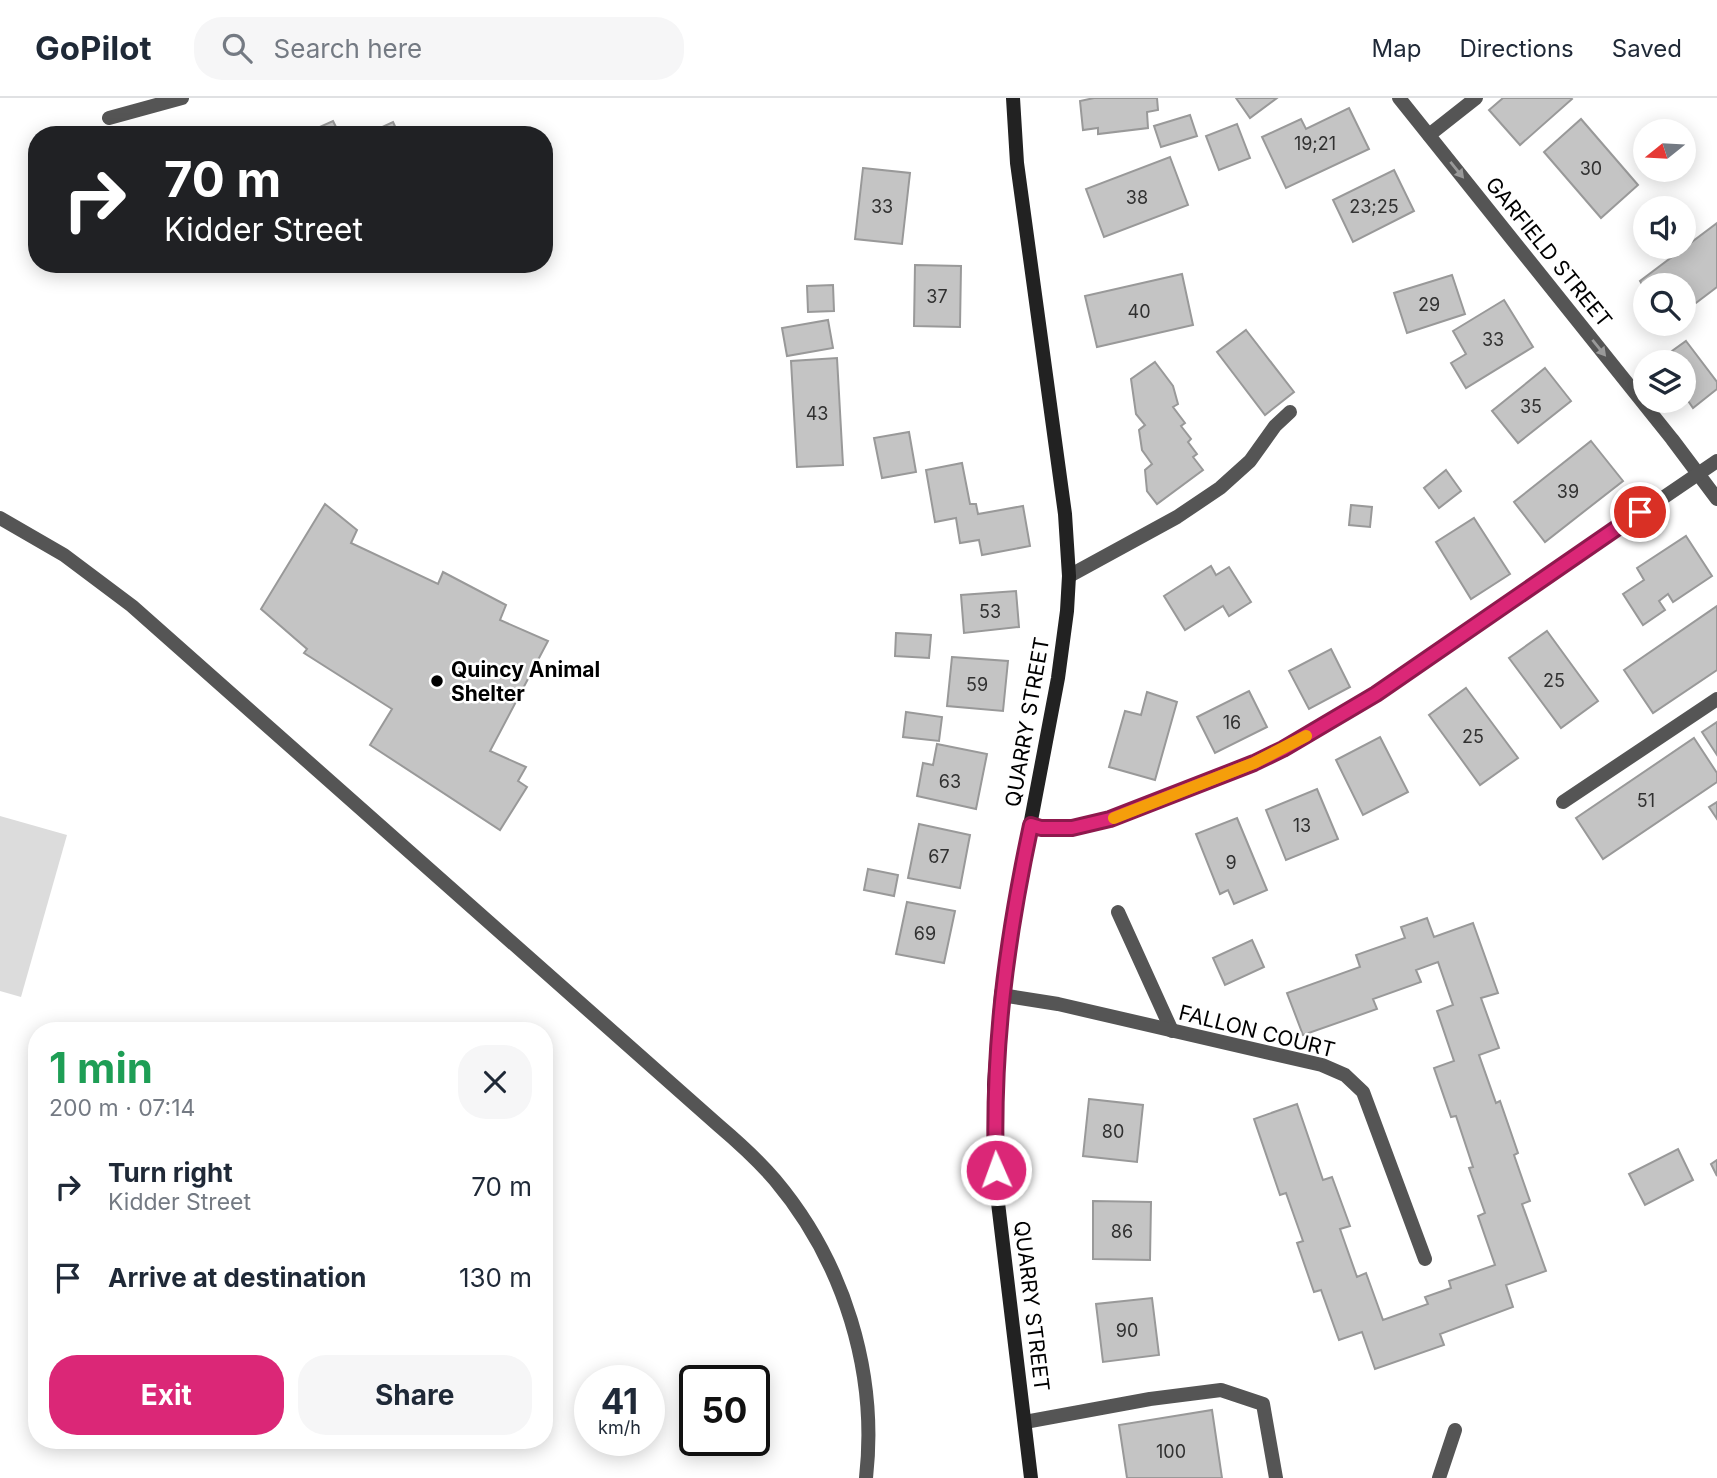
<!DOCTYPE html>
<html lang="en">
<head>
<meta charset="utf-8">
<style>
  :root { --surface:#fff; --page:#f6f6f7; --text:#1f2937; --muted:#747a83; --line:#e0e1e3; --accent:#db2777 }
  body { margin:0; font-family:Inter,sans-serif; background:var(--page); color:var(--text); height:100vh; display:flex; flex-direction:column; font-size:26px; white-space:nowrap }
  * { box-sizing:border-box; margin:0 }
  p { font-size:23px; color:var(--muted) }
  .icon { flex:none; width:38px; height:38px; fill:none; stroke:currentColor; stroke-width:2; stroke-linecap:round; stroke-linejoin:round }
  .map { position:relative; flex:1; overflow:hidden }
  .drawer { position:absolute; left:28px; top:924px; width:525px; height:427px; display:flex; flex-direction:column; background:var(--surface); border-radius:28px; box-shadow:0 4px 18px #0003 }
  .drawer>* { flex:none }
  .guide { position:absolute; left:28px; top:28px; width:525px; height:147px; border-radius:28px; box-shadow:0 4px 18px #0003; background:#202124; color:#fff; overflow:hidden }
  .needle { width:46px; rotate:252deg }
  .tools { position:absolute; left:1633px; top:21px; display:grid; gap:14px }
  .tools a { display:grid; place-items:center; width:63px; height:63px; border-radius:50%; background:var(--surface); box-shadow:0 4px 18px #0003; font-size:35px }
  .speed { position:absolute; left:574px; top:1267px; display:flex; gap:14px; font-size:35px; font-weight:700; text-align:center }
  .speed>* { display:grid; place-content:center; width:91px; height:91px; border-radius:50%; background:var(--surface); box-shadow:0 4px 18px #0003; line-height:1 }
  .speed small { font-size:18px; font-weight:400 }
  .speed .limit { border:4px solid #111; border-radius:10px; background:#fff; color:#111 }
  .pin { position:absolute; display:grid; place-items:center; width:60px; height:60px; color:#fff; margin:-30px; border:4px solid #fff; border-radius:50%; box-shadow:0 2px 7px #0007 }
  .me { position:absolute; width:77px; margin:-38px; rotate:358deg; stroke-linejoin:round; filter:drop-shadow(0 0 5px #0008) }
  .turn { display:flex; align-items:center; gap:24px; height:147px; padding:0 21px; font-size:32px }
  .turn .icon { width:91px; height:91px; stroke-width:2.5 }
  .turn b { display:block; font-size:49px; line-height:60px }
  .round { display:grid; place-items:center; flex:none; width:74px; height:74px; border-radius:28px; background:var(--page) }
  .overview { display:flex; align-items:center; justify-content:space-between; height:119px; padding:0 21px }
  h1 { font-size:42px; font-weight:700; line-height:52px; color:#1e9e55 }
  .action { display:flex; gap:14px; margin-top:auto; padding:14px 21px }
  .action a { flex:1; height:80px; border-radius:28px; background:var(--accent); color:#fff; font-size:28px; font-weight:700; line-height:80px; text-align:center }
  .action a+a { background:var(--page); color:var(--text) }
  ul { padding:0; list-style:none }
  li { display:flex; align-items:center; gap:21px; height:91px; padding:0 21px }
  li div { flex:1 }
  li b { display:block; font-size:26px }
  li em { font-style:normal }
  header { display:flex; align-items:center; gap:42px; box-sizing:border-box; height:98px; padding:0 35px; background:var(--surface); border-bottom:2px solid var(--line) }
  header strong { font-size:33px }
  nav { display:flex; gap:38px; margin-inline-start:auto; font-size:24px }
  .search { width:490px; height:63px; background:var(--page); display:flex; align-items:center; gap:18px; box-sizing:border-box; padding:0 24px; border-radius:28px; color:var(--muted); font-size:26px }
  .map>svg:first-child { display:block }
</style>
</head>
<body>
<header>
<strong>GoPilot</strong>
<div class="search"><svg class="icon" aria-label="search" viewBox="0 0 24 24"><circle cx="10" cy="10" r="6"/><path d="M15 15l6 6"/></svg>Search here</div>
<nav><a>Map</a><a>Directions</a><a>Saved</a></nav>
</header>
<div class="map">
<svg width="1717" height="1380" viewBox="0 0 1717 1380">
  <rect width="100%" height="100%" fill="#fff"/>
  <path fill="#dcdcdc" d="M0,718L67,737L21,899L0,893Z"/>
  <g fill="#c4c4c4" stroke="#999" stroke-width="2">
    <path d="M1157,0L1158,12L1147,14L1148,30L1098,36V30L1083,32L1080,3L1094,0Z"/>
    <path d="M1236,0H1277L1250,20Z"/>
    <path d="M1503,0H1571L1572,1L1520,47L1489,12Z"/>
    <path d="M1349,10L1369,51L1286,90L1262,39L1301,21L1306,31Z"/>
    <path d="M1190,17L1197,38L1161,49L1154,28Z"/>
    <path d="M1581,21L1638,87L1601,120L1544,54Z"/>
    <path d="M333,23L340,37H302Z"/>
    <path d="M393,24L399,37H365Z"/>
    <path d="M1237,26L1250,60L1219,72L1206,38Z"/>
    <path d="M1170,59L1188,107L1104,139L1086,91Z"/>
    <path d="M863,70L910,75L902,146L855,141Z"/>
    <path d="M1394,72L1414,113L1353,144L1333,102Z"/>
    <path d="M1717,125V189L1684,214V187H1645V191L1640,183Z"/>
    <path d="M915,167L961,168L960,229L914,228Z"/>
    <path d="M1182,176L1193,227L1097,249L1085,198Z"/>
    <path d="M1452,177L1465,216L1407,235L1394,195Z"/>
    <path d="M833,187L834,213L808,214L807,188Z"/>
    <path d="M1504,202L1533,249L1466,290L1451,265L1466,256L1453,233Z"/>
    <path d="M828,222L833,250L787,258L782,230Z"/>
    <path d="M1246,232L1294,294L1265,317L1217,254Z"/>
    <path d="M1686,243L1717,284V291L1693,310L1684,297V264H1680L1672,253Z"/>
    <path d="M837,260L843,367L797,369L791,263Z"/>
    <path d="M1155,264L1173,288L1178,306L1173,309L1185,325L1181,328L1191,341L1188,344L1197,356L1193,359L1203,372L1157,406L1147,393L1145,372L1152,366L1142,352L1139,332L1145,327L1136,316L1131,281Z"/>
    <path d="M1545,270L1571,303L1518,345L1492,313Z"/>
    <path d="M909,334L916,374L882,380L874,340Z"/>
    <path d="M1591,343L1623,383L1545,444L1514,404Z"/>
    <path d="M962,365L970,406H976L978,416L1023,408L1030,448L982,457L979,442L960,445L956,420L935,424L926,372Z"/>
    <path d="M1446,372L1461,393L1439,410L1424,390Z"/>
    <path d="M325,406L357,432L351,445L438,486L443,474L506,507L500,522L548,543L490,653L526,669L518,683L527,689L500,732L370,647L392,611L304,555L307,551L261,511Z"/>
    <path d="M1351,407L1372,409L1370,429L1349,427Z"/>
    <path d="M1474,420L1510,476L1471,501L1436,444Z"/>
    <path d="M1686,438L1712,478L1673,504L1668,496L1659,503L1665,512L1643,527L1623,496L1644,482L1637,470Z"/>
    <path d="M1211,468L1216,477L1229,469L1251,504L1229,518L1223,508L1185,532L1164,498Z"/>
    <path d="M1016,493L1019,529L964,535L961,497Z"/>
    <path d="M1717,508V572L1653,615L1624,572Z"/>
    <path d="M1547,533L1598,603L1561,630L1509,560Z"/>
    <path d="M896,535L931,537L929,560L895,558Z"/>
    <path d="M1331,551L1350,589L1309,611L1289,573Z"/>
    <path d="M952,559L1008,563L1003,613L947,608Z"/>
    <path d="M1466,590L1518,660L1480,687L1429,617Z"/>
    <path d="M1249,593L1267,629L1215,655L1197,619Z"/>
    <path d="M1147,594L1177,604L1155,682L1109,669L1125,613L1141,617Z"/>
    <path d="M906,614L942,619L939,643L903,639Z"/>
    <path d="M1717,624V657L1702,634Z"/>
    <path d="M1380,639L1408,694L1363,717L1336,662Z"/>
    <path d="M1694,640L1717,675V684L1603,761L1576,720Z"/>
    <path d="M937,646L987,656L976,711L917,698L923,665L933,667Z"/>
    <path d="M1317,691L1338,741L1286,762L1266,712Z"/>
    <path d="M1717,704V721L1709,709Z"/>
    <path d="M1237,720L1267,792L1234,806L1228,792L1220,796L1196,736Z"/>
    <path d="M919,726L970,737L960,790L908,780Z"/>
    <path d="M868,771L898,777L894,798L864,792Z"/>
    <path d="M907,804L955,813L944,865L896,856Z"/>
    <path d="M1427,820L1434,839L1473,825L1498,895L1481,900L1499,950L1479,957L1496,1005L1500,1003L1518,1055L1514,1057L1530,1103L1522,1106L1546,1173L1506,1187L1513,1209L1440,1236L1444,1247L1375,1271L1362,1234L1339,1242L1321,1192L1314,1194L1297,1145L1303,1143L1286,1095L1280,1097L1254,1021L1297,1006L1323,1082L1332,1079L1350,1128L1340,1131L1357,1179L1366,1175L1383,1222L1428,1206L1425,1199L1451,1190L1449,1183L1495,1167L1478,1118L1485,1115L1469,1070L1473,1069L1456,1018L1451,1019L1434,970L1454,963L1437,913L1453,907L1438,864L1416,872L1421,884L1373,901L1377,911L1303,937L1287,895L1360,869L1356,857L1405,840L1401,829Z"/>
    <path d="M1252,842L1264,869L1225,887L1213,860Z"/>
    <path d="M1089,1001L1143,1007L1137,1064L1083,1058Z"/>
    <path d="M1678,1051L1693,1082L1645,1107L1629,1076Z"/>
    <path d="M1717,1062V1078L1711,1066Z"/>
    <path d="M1093,1103L1151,1104L1150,1162L1093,1161Z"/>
    <path d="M1152,1200L1159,1257L1103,1264L1096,1206Z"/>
    <path d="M1212,1312L1222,1380H1127L1119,1327Z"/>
  </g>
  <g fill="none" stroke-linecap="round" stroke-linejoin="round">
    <g stroke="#555" stroke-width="14">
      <path d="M1429,37L1476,0"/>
      <path d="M0,420L64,457L132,508L718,1027C738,1044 758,1062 775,1082C844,1164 878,1274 866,1380"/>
      <path d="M1069,478L1177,419L1220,390L1250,363L1275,328L1290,314"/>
      <path d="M1563,704L1717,601"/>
      <path d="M1118,814L1172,933"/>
      <path d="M1025,1324L1150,1301L1221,1292L1263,1306L1276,1380"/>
      <path d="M1439,1380L1455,1332"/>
    </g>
    <g stroke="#555" stroke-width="14">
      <path d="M1399,0L1672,341L1717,401"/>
      <path d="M109,20L182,0"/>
      <path d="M1031,727L1041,730H1072L1110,721L1254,665L1282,651L1375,596L1717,363"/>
      <path d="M1001,897L1058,906L1322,967L1345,977L1363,994L1425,1161"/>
    </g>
    <path stroke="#222" stroke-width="14" d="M1013,0L1017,65L1065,416L1069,478L1067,513L1058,580L1022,770L1001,897L994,987L996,1088L1031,1380"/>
  </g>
  <defs><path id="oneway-solid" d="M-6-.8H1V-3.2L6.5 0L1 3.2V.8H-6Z" transform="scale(1.75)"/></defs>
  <g fill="#999">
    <use href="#oneway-solid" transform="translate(1457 72) rotate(51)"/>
    <use href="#oneway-solid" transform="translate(1599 250) rotate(51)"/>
  </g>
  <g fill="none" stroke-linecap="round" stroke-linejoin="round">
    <g stroke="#8e194d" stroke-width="18">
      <path id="route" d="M996,1072C992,951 1006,845 1031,727L1041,730H1072L1110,721L1254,665L1283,651L1376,596L1640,414"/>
    </g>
    <use href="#route" stroke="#db2777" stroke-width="12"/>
    <path stroke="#f59e0b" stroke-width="12" d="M1114,720L1254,665L1306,638"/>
  </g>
  <circle fill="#000" stroke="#fff" stroke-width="2.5" cx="437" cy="583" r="7"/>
  <g text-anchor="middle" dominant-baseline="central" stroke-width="5" stroke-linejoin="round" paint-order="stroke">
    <g font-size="18" fill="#313131">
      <text x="1315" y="45">19;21</text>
      <text x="1591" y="70">30</text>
      <text x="1137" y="99">38</text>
      <text x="882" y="108">33</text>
      <text x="1374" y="108">23;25</text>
      <text x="937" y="198">37</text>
      <text x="1429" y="206">29</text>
      <text x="1139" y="213">40</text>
      <text x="1493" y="241">33</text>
      <text x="1531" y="308">35</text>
      <text x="817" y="315">43</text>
      <text x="1568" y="393">39</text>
      <text x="990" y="513">53</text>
      <text x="1554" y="582">25</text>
      <text x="977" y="586">59</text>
      <text x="1232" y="624">16</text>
      <text x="1473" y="638">25</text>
      <text x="950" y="683">63</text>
      <text x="1646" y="702">51</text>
      <text x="1302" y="727">13</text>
      <text x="939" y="758">67</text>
      <text x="1231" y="764">9</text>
      <text x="925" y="835">69</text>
      <text x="1113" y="1033">80</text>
      <text x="1122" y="1133">86</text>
      <text x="1127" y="1232">90</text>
      <text x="1171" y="1353">100</text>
    </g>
    <g font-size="21" fill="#000" stroke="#fff">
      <text transform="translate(1549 154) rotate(51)">GARFIELD STREET</text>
      <text transform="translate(1027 624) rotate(-80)">QUARRY STREET</text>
      <text transform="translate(1257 933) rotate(14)">FALLON COURT</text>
      <text transform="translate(1032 1208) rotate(83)">QUARRY STREET</text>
    </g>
    <g font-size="21" font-weight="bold" fill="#000" stroke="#fff" text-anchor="start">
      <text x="451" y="571">Quincy Animal<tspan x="451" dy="24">Shelter</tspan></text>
    </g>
  </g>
</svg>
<div class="tools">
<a><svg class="needle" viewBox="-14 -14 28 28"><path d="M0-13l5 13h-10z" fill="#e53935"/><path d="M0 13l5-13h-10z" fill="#747a83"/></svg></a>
<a><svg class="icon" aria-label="sound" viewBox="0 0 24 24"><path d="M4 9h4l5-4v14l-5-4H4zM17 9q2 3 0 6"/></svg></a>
<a><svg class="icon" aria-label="search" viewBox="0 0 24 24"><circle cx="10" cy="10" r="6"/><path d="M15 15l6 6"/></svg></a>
<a><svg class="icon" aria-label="layers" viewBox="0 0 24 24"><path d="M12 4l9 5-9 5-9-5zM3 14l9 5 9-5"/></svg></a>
</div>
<div class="speed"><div>41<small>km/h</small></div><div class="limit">50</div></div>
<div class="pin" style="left:1640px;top:414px;background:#d93025"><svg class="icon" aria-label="arrive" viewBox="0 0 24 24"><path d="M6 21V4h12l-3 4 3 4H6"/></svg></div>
<svg class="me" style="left:996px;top:1072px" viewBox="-20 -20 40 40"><circle r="17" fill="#db2777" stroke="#fff" stroke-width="3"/><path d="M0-11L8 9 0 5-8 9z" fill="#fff"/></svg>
<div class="guide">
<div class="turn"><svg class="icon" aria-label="right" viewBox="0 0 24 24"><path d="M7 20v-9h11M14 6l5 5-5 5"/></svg><div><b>70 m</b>Kidder Street</div></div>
</div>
<section class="drawer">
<div class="overview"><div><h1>1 min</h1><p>200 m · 07:14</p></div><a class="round"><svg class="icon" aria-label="close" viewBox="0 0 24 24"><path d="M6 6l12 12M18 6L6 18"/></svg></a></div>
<ul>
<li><svg class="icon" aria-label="right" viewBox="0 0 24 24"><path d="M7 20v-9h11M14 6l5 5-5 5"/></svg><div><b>Turn right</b><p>Kidder Street</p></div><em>70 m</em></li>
<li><svg class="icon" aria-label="arrive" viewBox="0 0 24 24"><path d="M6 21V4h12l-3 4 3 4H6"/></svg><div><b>Arrive at destination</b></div><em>130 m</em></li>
</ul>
<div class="action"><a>Exit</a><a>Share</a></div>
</section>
</div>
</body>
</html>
